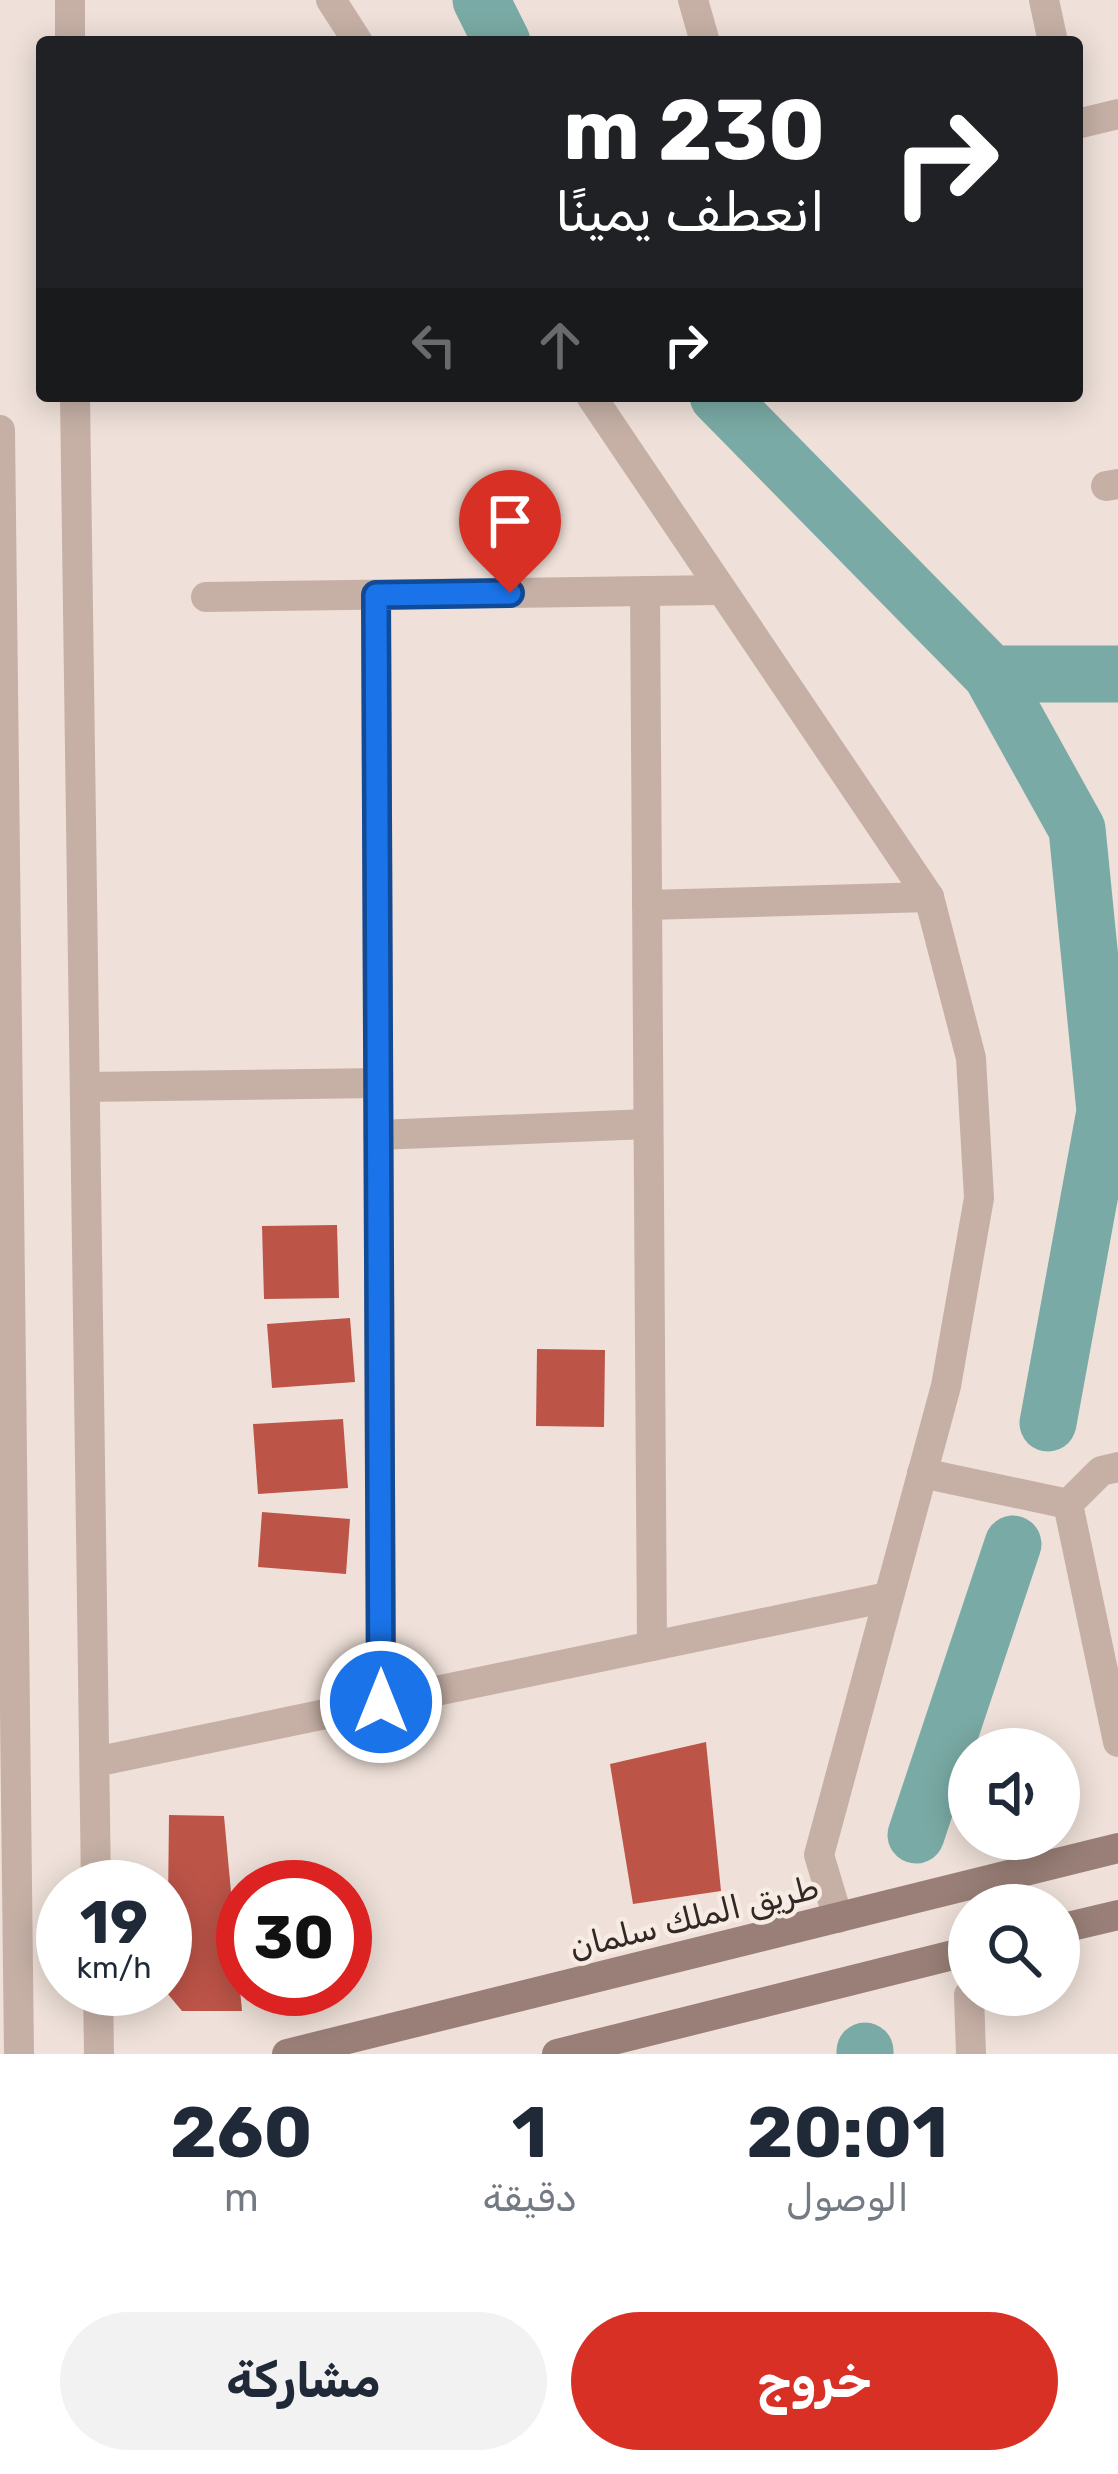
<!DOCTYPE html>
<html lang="ar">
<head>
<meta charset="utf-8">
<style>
  :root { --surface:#fff; --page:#f2f2f3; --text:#1f2937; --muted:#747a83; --accent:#d93025 }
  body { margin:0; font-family:Rubik,Vazirmatn,sans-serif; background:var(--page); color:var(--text); direction:rtl; height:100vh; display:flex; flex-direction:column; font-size:45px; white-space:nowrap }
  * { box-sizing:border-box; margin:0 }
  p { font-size:39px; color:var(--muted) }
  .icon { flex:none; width:66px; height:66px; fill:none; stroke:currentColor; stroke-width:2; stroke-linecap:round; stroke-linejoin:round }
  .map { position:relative; height:2054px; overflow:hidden; direction:ltr }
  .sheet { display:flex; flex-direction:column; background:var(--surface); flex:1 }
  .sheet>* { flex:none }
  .hud { position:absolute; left:36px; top:36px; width:1047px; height:366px; border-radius:12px; box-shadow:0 6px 30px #0003; direction:rtl; background:#202124; color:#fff; overflow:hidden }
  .fabs { position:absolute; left:948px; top:1728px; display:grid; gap:24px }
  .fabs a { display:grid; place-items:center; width:132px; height:132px; border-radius:50%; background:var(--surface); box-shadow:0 6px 30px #0003; font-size:60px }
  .speed { position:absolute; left:36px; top:1860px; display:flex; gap:24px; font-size:60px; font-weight:700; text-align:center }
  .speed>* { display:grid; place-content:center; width:156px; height:156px; border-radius:50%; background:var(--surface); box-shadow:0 6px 30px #0003; line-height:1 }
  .speed small { font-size:30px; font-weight:400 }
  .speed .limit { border:18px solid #d22; background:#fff; color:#111 }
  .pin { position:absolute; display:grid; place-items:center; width:102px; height:102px; color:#fff; margin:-123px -51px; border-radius:50% 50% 50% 0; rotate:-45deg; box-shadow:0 0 12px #0007 }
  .pin .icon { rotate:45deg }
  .me { position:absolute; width:132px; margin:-66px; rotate:0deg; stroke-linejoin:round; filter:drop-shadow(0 0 9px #0008) }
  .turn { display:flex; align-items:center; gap:42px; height:252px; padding:0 60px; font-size:54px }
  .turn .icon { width:156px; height:156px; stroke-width:2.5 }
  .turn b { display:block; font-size:84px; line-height:102px }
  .lanes { display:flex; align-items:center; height:114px; padding:0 60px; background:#0003; justify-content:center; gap:60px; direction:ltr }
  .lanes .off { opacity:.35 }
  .eta { display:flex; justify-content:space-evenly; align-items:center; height:204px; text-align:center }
  .eta b { font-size:72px; font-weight:700; line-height:84px }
  .action { display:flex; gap:24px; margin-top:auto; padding:24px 60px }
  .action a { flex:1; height:138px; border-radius:72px; background:var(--accent); color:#fff; font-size:48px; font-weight:700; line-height:138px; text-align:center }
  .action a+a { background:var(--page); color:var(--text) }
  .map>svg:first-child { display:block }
</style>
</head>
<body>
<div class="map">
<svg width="1118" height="2054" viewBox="0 0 1118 2054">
  <rect width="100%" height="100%" fill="#efe1d9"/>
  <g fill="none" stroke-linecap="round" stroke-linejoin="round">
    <g stroke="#7aaaa5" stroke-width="57">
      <path d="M481,0L502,42"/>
      <path d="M718,396L991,674L1077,829L1105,1111L1048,1423"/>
      <path d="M991,674H1118"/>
      <path d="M916,1835L1013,1544"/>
      <path d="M865,2054V2051"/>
    </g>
  </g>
  <g fill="#bd5448">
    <path d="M337,1225L339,1298L264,1299L262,1226Z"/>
    <path d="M350,1318L355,1382L272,1388L267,1324Z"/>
    <path d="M537,1349L605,1350L604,1427L536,1426Z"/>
    <path d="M343,1419L348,1488L258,1494L253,1424Z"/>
    <path d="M262,1512L350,1519L346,1574L258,1567Z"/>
    <path d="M706,1742L721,1891L633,1904L610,1764Z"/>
    <path d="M169,1815L224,1816L242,2011H182L167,1993Z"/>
  </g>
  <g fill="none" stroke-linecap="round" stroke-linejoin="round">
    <g stroke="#c6b0a6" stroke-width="30">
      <path d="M70,0V42"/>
      <path d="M331,0L358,42"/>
      <path d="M693,0L705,42"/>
      <path d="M1044,0L1053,42"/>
      <path d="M1077,124L1118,114"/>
      <path d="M75,396L96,1887"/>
      <path d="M591,396L929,897L971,1058L979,1198L946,1386L819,1855L838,1918"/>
      <path d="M0,430L19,2054"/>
      <path d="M1106,486L1118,484"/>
      <path d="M645,591L652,1646"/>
      <path d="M376,595L381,1702"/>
      <path d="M206,597L719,590"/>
      <path d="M647,905L929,897"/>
      <path d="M85,1087L378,1083"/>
      <path d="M378,1135L648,1124"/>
      <path d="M1118,1467L1101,1471L1068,1504L1118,1742"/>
      <path d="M922,1473L1068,1504"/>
      <path d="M95,1762L888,1597"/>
      <path d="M98,1989L99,2054"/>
      <path d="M969,1995L971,2054"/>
    </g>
    <g stroke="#997f77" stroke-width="30">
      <path d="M1059,1929L1118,1915"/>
      <path d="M287,2054L1118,1848"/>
      <path d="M557,2054L969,1951"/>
    </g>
  </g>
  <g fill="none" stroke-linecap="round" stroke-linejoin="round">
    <g stroke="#114b97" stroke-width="30">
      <path id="route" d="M381,1702L376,595L510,593"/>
    </g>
    <use href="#route" stroke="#1a73e8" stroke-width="21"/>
  </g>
  <g text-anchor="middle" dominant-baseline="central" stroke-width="9" stroke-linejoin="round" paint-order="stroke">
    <g font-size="33" fill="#332826" stroke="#f7ece4">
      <text transform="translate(694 1917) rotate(-14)">طريق الملك سلمان</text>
    </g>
  </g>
</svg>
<div class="fabs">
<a><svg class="icon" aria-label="sound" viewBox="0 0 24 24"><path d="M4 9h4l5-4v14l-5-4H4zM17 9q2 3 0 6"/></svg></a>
<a><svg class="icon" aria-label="search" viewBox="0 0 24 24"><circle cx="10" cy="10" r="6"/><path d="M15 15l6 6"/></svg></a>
</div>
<div class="speed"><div>19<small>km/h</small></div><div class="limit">30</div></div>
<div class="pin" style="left:510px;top:593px;background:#d93025"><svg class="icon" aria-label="arrive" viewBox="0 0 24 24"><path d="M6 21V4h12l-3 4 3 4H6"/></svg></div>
<svg class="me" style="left:381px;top:1702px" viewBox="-20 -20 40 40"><circle r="17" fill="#1a73e8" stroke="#fff" stroke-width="3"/><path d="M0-11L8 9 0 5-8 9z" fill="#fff"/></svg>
<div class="hud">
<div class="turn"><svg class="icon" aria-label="right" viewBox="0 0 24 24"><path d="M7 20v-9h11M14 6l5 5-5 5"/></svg><div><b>230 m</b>انعطف يمينًا</div></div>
<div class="lanes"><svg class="icon off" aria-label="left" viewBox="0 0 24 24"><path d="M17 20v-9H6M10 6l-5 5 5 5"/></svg><svg class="icon off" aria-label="ahead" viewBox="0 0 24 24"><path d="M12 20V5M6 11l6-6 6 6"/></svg><svg class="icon" aria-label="right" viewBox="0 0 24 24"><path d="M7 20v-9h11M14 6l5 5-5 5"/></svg></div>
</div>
</div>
<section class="sheet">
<div class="eta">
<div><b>20:01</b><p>الوصول</p></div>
<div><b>1</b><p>دقيقة</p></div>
<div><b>260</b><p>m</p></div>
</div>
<div class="action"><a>خروج</a><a>مشاركة</a></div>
</section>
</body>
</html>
